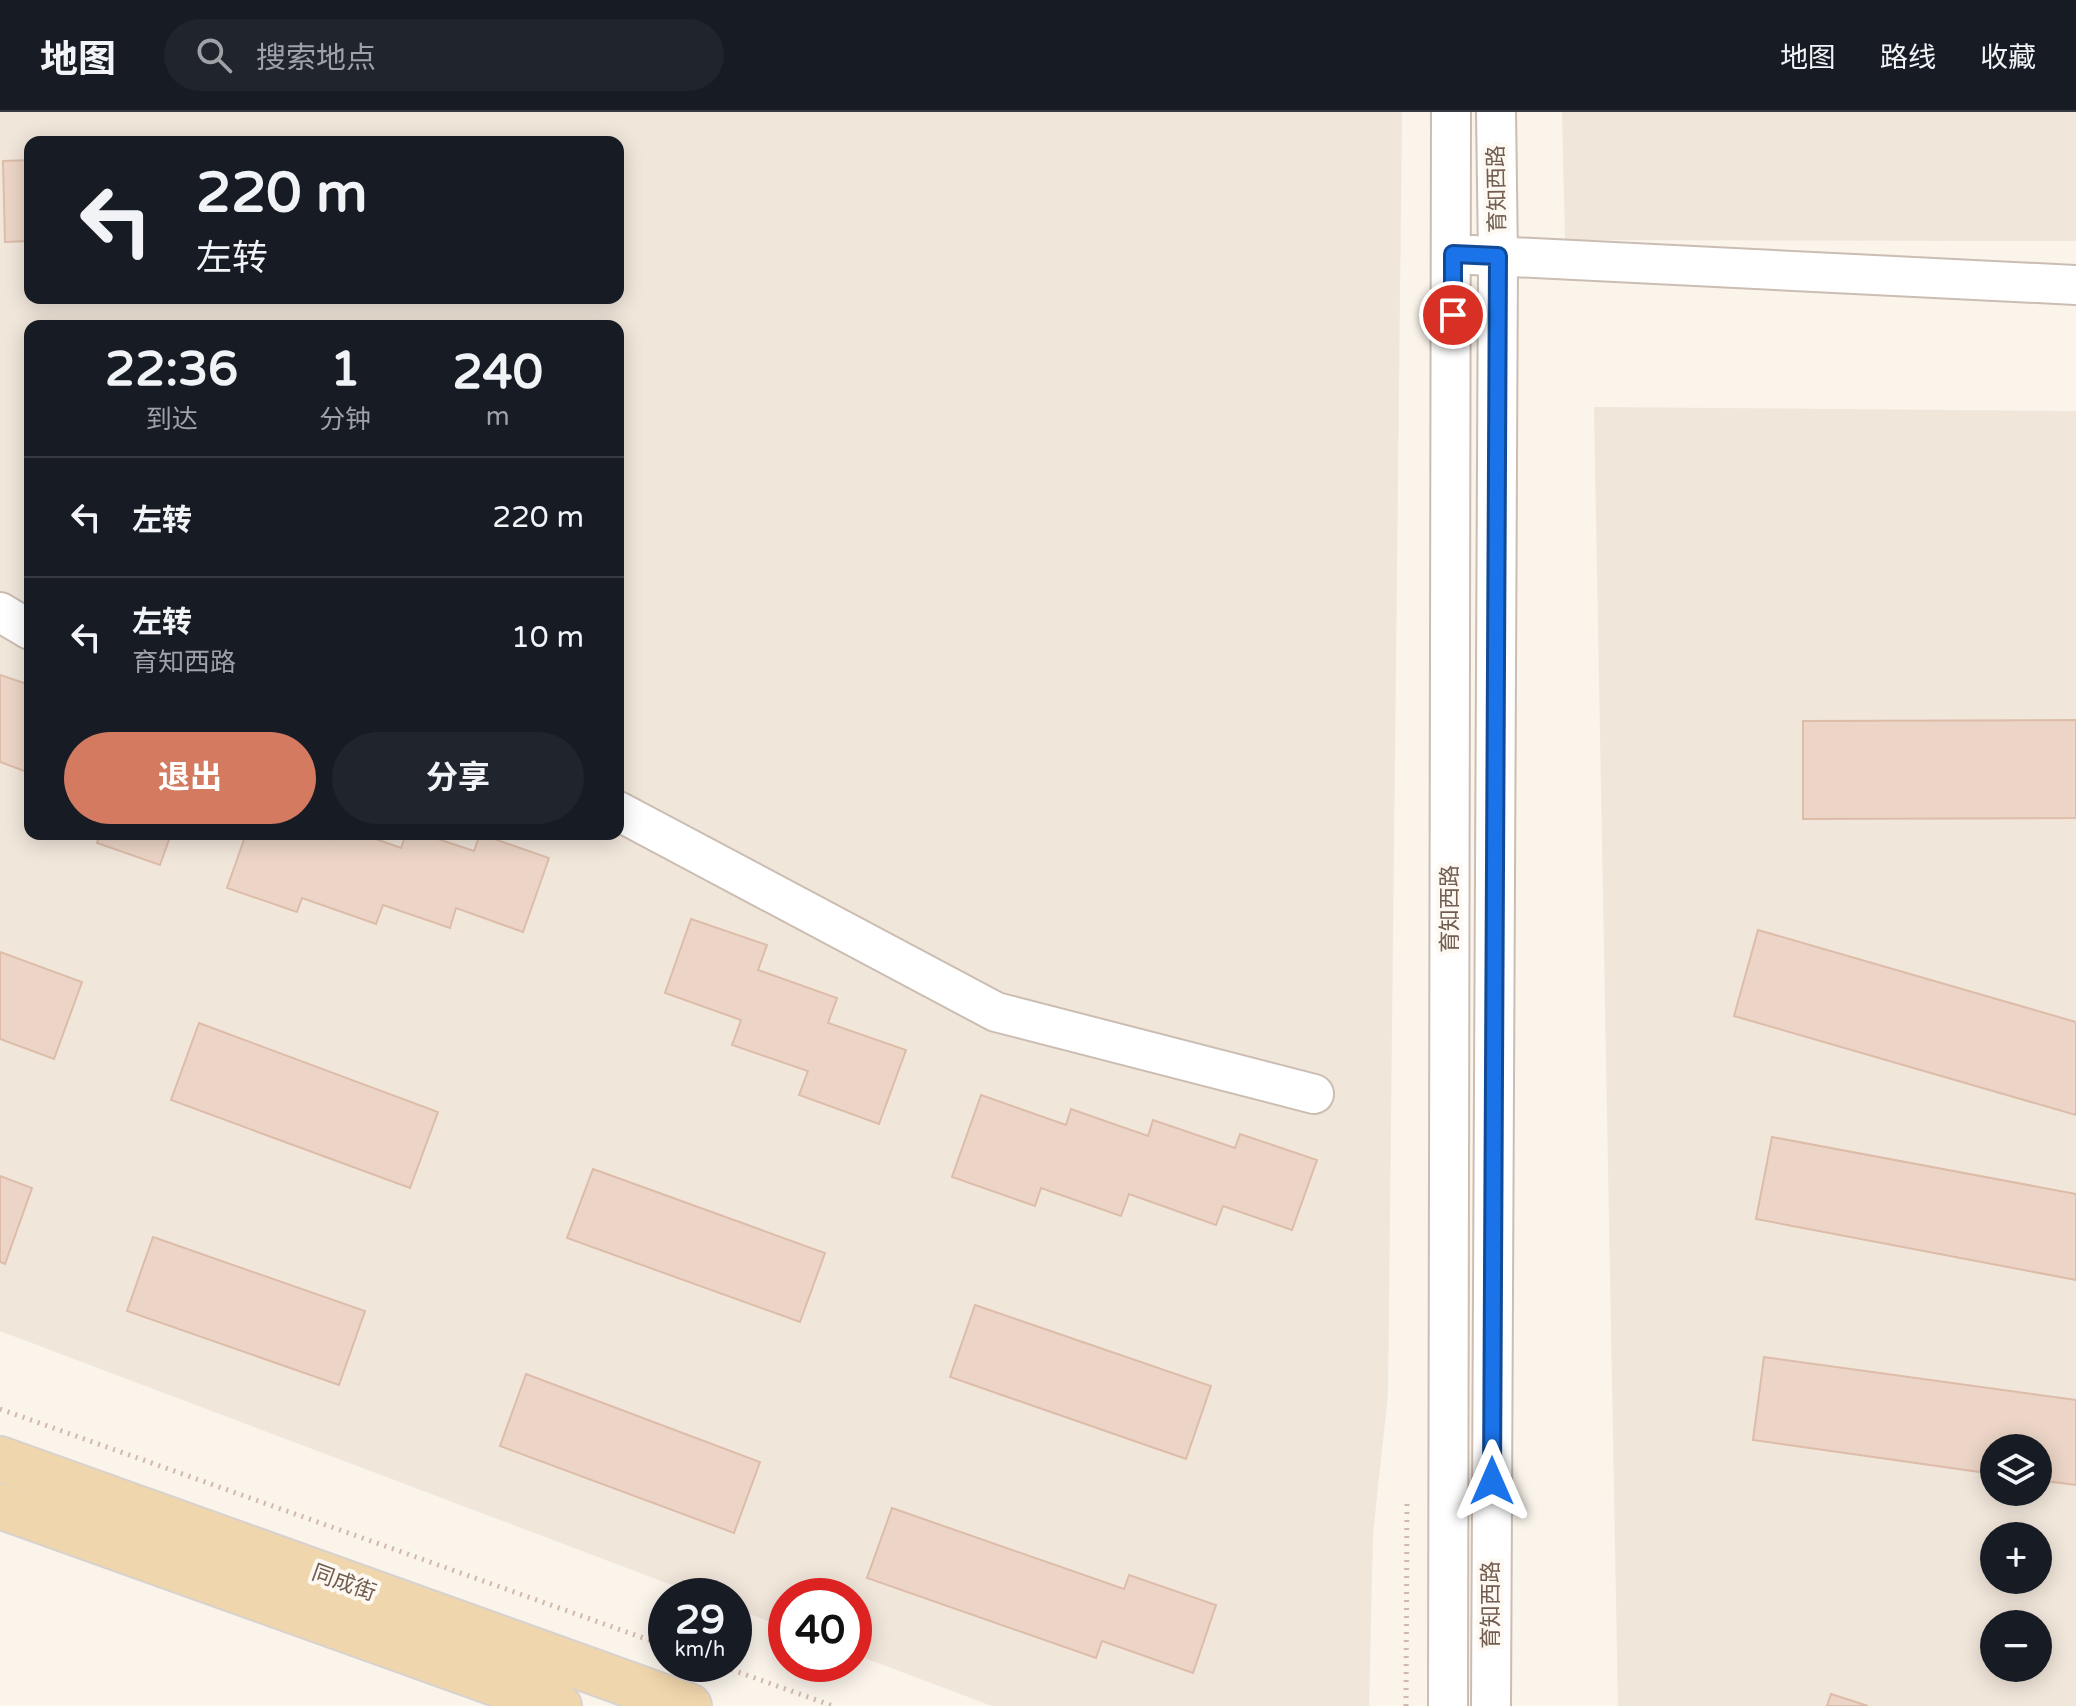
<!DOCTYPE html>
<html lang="zh">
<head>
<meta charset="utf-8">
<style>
  :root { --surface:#171b24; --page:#20242c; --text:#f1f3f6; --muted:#9ea1a6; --line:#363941; --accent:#d37a61 }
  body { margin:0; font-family:"Varela Round","Noto Sans SC",sans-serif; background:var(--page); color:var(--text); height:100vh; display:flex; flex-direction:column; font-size:30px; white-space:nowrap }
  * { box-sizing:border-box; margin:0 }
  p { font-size:26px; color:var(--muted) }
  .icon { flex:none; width:44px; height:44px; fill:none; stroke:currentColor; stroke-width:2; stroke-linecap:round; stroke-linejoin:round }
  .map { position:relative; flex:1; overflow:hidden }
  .panel { position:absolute; left:24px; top:208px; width:600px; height:520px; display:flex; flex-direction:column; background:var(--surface); border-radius:16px; box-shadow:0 4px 20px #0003 }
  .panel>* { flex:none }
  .top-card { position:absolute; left:24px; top:24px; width:600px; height:168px; border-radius:16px; box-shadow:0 4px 20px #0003; background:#171b24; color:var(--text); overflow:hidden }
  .buttons { position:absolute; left:1980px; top:1322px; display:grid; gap:16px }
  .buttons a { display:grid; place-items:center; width:72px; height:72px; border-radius:50%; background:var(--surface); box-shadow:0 4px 20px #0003; font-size:40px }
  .speed { position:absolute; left:648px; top:1466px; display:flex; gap:16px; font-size:40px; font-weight:700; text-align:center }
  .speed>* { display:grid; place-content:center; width:104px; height:104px; border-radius:50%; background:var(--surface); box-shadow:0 4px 20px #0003; line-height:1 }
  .speed small { font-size:20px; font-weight:400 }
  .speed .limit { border:12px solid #d22; background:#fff; color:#111 }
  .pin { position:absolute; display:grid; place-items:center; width:68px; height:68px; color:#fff; margin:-34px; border:4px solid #fff; border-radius:50%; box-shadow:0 2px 8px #0007 }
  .me { position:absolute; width:88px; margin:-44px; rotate:0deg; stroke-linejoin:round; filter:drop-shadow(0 0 6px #0008) }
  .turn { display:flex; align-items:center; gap:28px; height:168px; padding:0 40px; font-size:36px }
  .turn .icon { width:104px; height:104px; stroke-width:2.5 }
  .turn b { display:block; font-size:56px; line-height:68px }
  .eta { display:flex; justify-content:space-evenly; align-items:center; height:136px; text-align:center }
  .eta b { font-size:48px; font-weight:700; line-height:56px }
  .button { display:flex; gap:16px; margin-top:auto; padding:16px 40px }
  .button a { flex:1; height:92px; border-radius:48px; background:var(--accent); color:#fff; font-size:32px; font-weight:700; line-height:92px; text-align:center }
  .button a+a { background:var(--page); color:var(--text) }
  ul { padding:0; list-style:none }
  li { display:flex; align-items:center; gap:24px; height:120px; padding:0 40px; border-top:2px solid var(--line) }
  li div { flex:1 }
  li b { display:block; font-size:30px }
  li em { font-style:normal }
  header { display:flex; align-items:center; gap:48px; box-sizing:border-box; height:112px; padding:0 40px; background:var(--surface); border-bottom:2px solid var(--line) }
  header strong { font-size:38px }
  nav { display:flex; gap:44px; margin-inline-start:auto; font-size:28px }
  .search { width:560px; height:72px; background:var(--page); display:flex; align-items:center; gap:20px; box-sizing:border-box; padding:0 28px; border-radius:44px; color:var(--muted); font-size:30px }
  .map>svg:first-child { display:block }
</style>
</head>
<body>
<header>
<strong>地图</strong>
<div class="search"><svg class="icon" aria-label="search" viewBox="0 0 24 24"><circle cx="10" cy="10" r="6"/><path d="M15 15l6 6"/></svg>搜索地点</div>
<nav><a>地图</a><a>路线</a><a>收藏</a></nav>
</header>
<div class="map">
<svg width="2076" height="1594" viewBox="0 0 2076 1594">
  <rect width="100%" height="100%" fill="#faf4eb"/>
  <g fill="#f1e6da" fill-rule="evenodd">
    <path d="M0,0H1402L1388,1282L1373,1422L1369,1594H992L854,1542V1484H786V1516L734,1496V1484H701L0,1219ZM30,30H618V186H30ZM30,214H618V722H30Z"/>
    <path d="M1562,0H2076V129L1565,128Z"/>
    <path d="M1594,295L2076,299V1594H1618ZM1994,1336H2038V1380H1994ZM1994,1424H2038V1468H1994ZM1994,1512H2038V1556H1994Z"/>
  </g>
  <g fill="#ecd5c6" stroke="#ddbca9" stroke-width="2">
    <path d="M30,48V129L5,130L3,49Z"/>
    <path d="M0,563L30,573V661L0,650Z"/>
    <path d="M2076,608V706L1803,707V609Z"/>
    <path d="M100,722H171L160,753L97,731Z"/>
    <path d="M246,722H313L328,727L330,722H362L401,736L406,722H423L474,739L480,722L549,746L523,820L456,796L450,816L383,793L376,812L302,786L297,800L227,776Z"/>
    <path d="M691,807L767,833L758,858L837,886L828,911L906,938L879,1012L799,983L808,959L732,933L741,908L665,881Z"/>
    <path d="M1758,818L2076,910V1003L1734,904Z"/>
    <path d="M0,840L82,870L54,947L0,927Z"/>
    <path d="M199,911L438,1000L410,1076L171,988Z"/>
    <path d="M981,983L1066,1013L1071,997L1148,1024L1153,1008L1235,1036L1240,1022L1317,1048L1292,1118L1223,1094L1216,1113L1129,1082L1121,1104L1041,1076L1035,1094L952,1065Z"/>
    <path d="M1772,1025L2076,1082V1168L1756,1107Z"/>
    <path d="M593,1057L825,1141L800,1210L567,1126Z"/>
    <path d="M0,1064L32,1076L5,1152L0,1150Z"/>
    <path d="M153,1125L365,1199L339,1273L127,1199Z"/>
    <path d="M975,1193L1211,1274L1186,1347L950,1265Z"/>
    <path d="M1764,1245L2076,1288V1373L2038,1368V1336H1994V1362L1753,1328Z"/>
    <path d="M526,1262L760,1350L734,1421L500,1334Z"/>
    <path d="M892,1396L1124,1477L1129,1463L1216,1493L1193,1561L1102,1529L1096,1546L867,1466Z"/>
    <path d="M1831,1582L1868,1594H1827Z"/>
  </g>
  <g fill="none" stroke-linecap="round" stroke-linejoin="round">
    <g stroke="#cbbdb2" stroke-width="42">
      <g id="minor">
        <path d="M1472,143L2076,173"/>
        <path d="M0,500L30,518"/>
        <path d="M618,699L996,900L1314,982"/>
        <path d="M1448,1594L1451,0"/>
        <path d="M1491,1594L1498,144L1496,0"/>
      </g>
    </g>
    <g stroke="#d8d2ce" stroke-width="48">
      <g id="major">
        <path d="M0,1347L689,1594"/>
        <path d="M0,1394L559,1594"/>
      </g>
    </g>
    <g stroke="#d1b8a9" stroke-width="5" stroke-dasharray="2 6" stroke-linecap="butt">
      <path d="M0,1297L666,1534"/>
      <path d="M716,1552L833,1594"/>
      <path d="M1406,1594L1407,1392"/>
    </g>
    <use href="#minor" stroke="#fff" stroke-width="38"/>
    <use href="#major" stroke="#f0d6ac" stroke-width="44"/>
  </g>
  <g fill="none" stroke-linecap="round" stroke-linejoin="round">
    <g stroke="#114b97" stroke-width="20">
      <path id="route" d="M1453,203V142L1498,144L1492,1369"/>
    </g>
    <use href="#route" stroke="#1a73e8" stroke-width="14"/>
  </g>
  <g text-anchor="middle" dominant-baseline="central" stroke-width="8" stroke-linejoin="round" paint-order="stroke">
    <g font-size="22" fill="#725d51" stroke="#fdf8f1">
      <text transform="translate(1497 77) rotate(-91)">育知西路</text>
      <text transform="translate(1450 797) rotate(-90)">育知西路</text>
      <text transform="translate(344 1471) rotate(20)">同成街</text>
      <text transform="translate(1491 1493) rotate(-90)">育知西路</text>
    </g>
  </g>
</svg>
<div class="buttons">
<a><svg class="icon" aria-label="layers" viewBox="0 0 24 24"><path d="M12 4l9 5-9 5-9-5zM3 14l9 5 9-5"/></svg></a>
<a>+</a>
<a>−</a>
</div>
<div class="speed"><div>29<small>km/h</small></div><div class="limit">40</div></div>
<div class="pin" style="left:1453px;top:203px;background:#d93025"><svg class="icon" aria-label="arrive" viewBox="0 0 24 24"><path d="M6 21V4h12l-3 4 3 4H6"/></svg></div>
<svg class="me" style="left:1492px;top:1369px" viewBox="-20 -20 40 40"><path d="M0-17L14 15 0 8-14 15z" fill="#1a73e8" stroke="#fff" stroke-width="4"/></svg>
<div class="top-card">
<div class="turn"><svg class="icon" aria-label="left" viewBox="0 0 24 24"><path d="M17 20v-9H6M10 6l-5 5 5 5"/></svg><div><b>220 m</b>左转</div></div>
</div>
<section class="panel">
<div class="eta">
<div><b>22:36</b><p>到达</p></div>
<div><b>1</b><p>分钟</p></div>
<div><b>240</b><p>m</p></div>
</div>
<ul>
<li><svg class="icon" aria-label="left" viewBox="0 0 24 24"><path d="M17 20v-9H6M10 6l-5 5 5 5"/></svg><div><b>左转</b></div><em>220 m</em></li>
<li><svg class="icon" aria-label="left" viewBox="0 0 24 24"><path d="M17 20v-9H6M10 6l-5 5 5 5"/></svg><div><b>左转</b><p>育知西路</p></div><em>10 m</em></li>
</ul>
<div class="button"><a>退出</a><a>分享</a></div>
</section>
</div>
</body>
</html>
